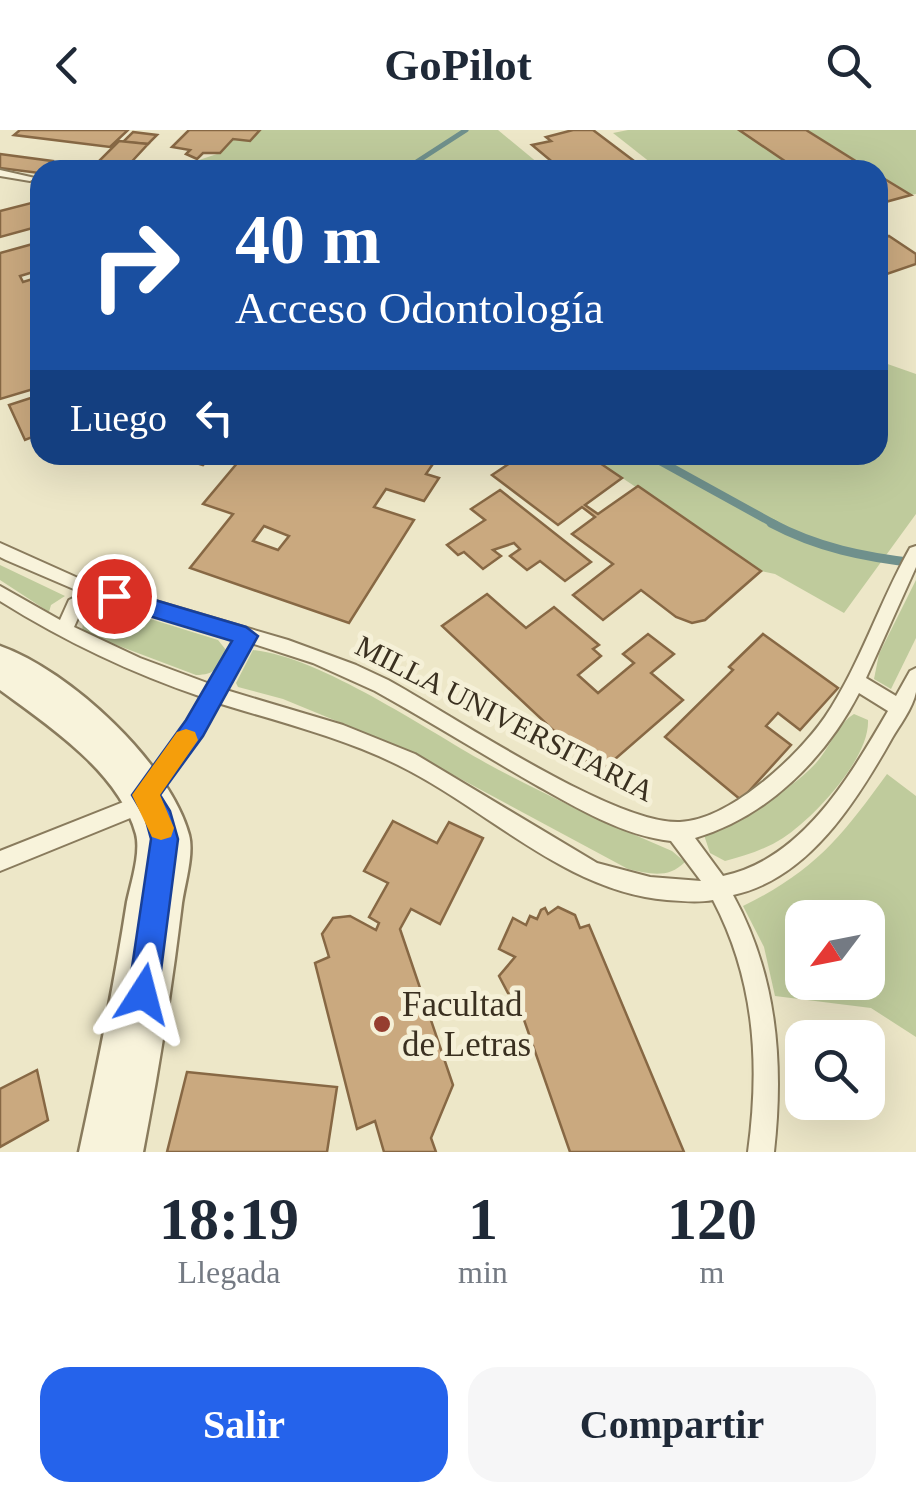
<!DOCTYPE html>
<html lang="es">
<head>
<meta charset="utf-8">
<style>
  :root { --surface:#fff; --page:#f6f6f7; --text:#1f2937; --muted:#747a83; --accent:#2563eb }
  body { margin:0; font-family:"Times New Roman",serif; background:var(--page); color:var(--text); height:100vh; display:flex; flex-direction:column; font-size:38px; white-space:nowrap }
  * { box-sizing:border-box; margin:0 }
  p { font-size:32px; color:var(--muted) }
  .icon { flex:none; width:55px; height:55px; fill:none; stroke:currentColor; stroke-width:2; stroke-linecap:round; stroke-linejoin:round }
  .map { position:relative; height:1022px; overflow:hidden }
  .details { display:flex; flex-direction:column; background:var(--surface); flex:1 }
  .details>* { flex:none }
  .top-card { position:absolute; left:30px; top:30px; width:858px; height:305px; border-radius:30px; box-shadow:0 10px 40px #0002; background:#1a4fa0; color:#fff; overflow:hidden }
  .needle { width:65px; rotate:238deg }
  .fabs { position:absolute; left:785px; top:770px; display:grid; gap:20px }
  .fabs a { display:grid; place-items:center; width:100px; height:100px; border-radius:20px; background:var(--surface); box-shadow:0 10px 40px #0002; font-size:50px }
  .pin { position:absolute; display:grid; place-items:center; width:85px; height:85px; color:#fff; margin:-42px; border:5px solid #fff; border-radius:50%; box-shadow:0 2px 10px #0007 }
  .me { position:absolute; width:110px; margin:-55px; rotate:9deg; stroke-linejoin:round; filter:drop-shadow(0 0 8px #0008) }
  .turn { display:flex; align-items:center; gap:35px; height:210px; padding:0 40px; font-size:45px }
  .turn .icon { width:130px; height:130px; stroke-width:2.5 }
  .turn b { display:block; font-size:70px; line-height:85px }
  .then { display:flex; align-items:center; height:95px; padding:0 40px; background:#0003; gap:20px; font-size:38px }
  .eta { display:flex; justify-content:space-evenly; align-items:center; height:170px; text-align:center }
  .eta b { font-size:60px; font-weight:600; line-height:70px }
  .action { display:flex; gap:20px; margin-top:auto; padding:20px 40px }
  .action a { flex:1; height:115px; border-radius:30px; background:var(--accent); color:#fff; font-size:40px; font-weight:600; line-height:115px; text-align:center }
  .action a+a { background:var(--page); color:var(--text) }
  header { display:flex; justify-content:space-between; align-items:center; height:130px; padding:0 40px; background:var(--surface); font-size:45px; font-weight:600 }
  .map>svg:first-child { display:block }
</style>
</head>
<body>
<header><svg class="icon" aria-label="back" viewBox="0 0 24 24"><path d="M15 5l-7 7 7 7"/></svg>GoPilot<svg class="icon" aria-label="search" viewBox="0 0 24 24"><circle cx="10" cy="10" r="6"/><path d="M15 15l6 6"/></svg></header>
<div class="map">
<svg width="916" height="1022" viewBox="0 0 916 1022">
  <rect width="100%" height="100%" fill="#ede7c8"/>
  <g fill="#bfcb9c" fill-rule="evenodd">
    <path d="M260,0H498L544,38L169,40L220,23L233,9L250,11Z"/>
    <path d="M628,0H739L797,40H660L613,3Z"/>
    <path d="M806,0H916V64L911,65L878,45V40H870Z"/>
    <path d="M879,231L916,244V384L844,483L775,444L761,441L588,325H878V279L882,272L878,270Z"/>
    <path d="M0,435L65,466L51,475L49,482L0,450Z"/>
    <path d="M916,450V508L891,559L874,549L879,524Z"/>
    <path d="M99,473L218,510L226,520C222,537 214,545 196,545L82,502L84,482Z"/>
    <path d="M253,520C320,527 425,599 486,633C546,666 609,694 672,721L685,732C668,749 650,744 628,739L407,620L283,569L238,557L236,553Z"/>
    <path d="M854,584L868,590C870,628 814,688 783,708C766,719 745,726 725,731L710,723L704,705L708,699C747,682 786,665 816,633C829,619 838,593 854,584Z"/>
    <path d="M887,644L916,666V907L871,878L775,866L764,817L743,776C815,741 842,706 887,644ZM802,788H868V852H802Z"/>
  </g>
  <g fill="none" stroke-linecap="round" stroke-linejoin="round">
    <path stroke="#6f908c" stroke-width="5" d="M404,40L466,0"/>
    <path stroke="#6f908c" stroke-width="8" d="M649,325L776,395"/>
    <path stroke="#6f908c" stroke-width="9" d="M771,393C818,418 864,427 916,433"/>
  </g>
  <g fill="#caa97f" stroke="#876844" stroke-width="2.5" fill-rule="evenodd">
    <path d="M20,0H128L110,17L14,5Z"/>
    <path d="M189,0H260L250,11L233,9L220,23H203L197,29L186,24L190,20L172,17Z"/>
    <path d="M573,0H593L646,40H562L532,15L551,11L546,7Z"/>
    <path d="M739,0H806L870,40H798Z"/>
    <path d="M133,2L157,5L148,14L123,12Z"/>
    <path d="M119,11L148,14L124,40L94,36Z"/>
    <path d="M0,24L52,31L39,43L0,38Z"/>
    <path d="M878,45L911,65L878,74Z"/>
    <path d="M39,71L40,96L0,107V81Z"/>
    <path d="M889,106L916,124V134L878,147V110Z"/>
    <path d="M40,112V140L20,146L23,152L36,148L40,155V257L0,269V123Z"/>
    <path d="M40,265V304L25,310L9,275Z"/>
    <path d="M169,325H236L226,332L210,327L203,335Z"/>
    <path d="M244,325H439L426,344L439,348L424,371L386,359L374,377L414,390L349,493L190,438L233,384L203,374ZM264,396L289,406L278,420L253,411Z"/>
    <path d="M522,325H588L622,348L585,375L598,384L638,356L761,441L705,490L692,493L676,487L641,460L603,490L573,465L613,434L572,404L595,387L582,377L558,395L492,345Z"/>
    <path d="M500,360L591,432L565,451L540,431L527,440L510,426L520,419L514,413L493,420L501,426L483,439L464,422L458,425L447,415L485,390L471,379Z"/>
    <path d="M487,464L526,498L554,477L599,515L593,519L601,526L578,545L598,563L634,533L623,524L648,504L674,524L651,543L683,570L599,643L442,496Z"/>
    <path d="M763,504L838,558L800,600L778,583L766,596L791,615L741,670L665,607L733,540L729,537Z"/>
    <path d="M393,691L437,713L449,692L483,708L440,794L411,779L400,799L453,955L431,1008L436,1022H384L375,991L357,999L315,833L329,827L322,804L333,788L350,786L376,800L379,793L369,787L388,753L364,741Z"/>
    <path d="M558,777L575,785L580,798L589,795L684,1022H570L515,864L508,863L499,846L515,827L499,819L513,788L526,795L530,786L537,789L541,780L545,778L548,784Z"/>
    <path d="M37,940L48,990L0,1017V959Z"/>
    <path d="M187,942L337,957L327,1022H167Z"/>
  </g>
  <g fill="none" stroke-linecap="round" stroke-linejoin="round">
    <g stroke="#897b5d" stroke-width="4">
      <g id="service">
        <path d="M0,40L35,48L30,51L0,46Z"/>
        <path d="M0,413L78,448L288,510L356,535L388,550C452,585 614,695 680,692C730,690 798,626 825,587C860,535 879,473 910,418L916,416V437L866,548L896,566L910,541L916,538C916,546 916,555 916,562C913,578 899,596 891,610C856,672 808,749 733,765C777,845 784,933 774,1022H748C760,934 755,850 713,770C697,773 683,771 667,770C564,761 488,679 398,635C341,607 279,592 218,573L202,604L156,666L158,671L155,678L0,741V721L136,667L138,659L188,592L202,567C131,543 64,511 0,471V456L60,490L69,470L83,463L6,430L0,427ZM101,469L236,509L210,554L140,528L74,497L82,479ZM251,513L313,533L375,561C429,591 482,624 536,655C577,678 624,706 671,711L701,751L650,747L597,733L415,624L343,595L226,560ZM859,563L888,581C850,646 803,729 723,746L695,708C767,687 825,629 859,563Z"/>
      </g>
    </g>
    <g stroke="#897b5d" stroke-width="5">
      <path id="tertiary" d="M0,516C69,540 170,634 189,705C194,724 185,753 182,773C172,857 159,939 143,1022H79C97,939 114,856 127,772C131,753 141,723 136,704C119,642 49,596 0,560Z"/>
    </g>
    <use href="#service" fill="#f8f3db" fill-rule="evenodd"/>
    <use href="#tertiary" fill="#f8f3db" fill-rule="evenodd"/>
  </g>
  <path fill="#2563eb" stroke="#184099" stroke-width="2.5" d="M114,458L246,497L258,506L203,606L160,665L170,681L178,709L158,864L153,874L143,879L132,874L128,864L151,709L145,687L132,665L186,590L232,511L106,473L103,466L106,460Z"/>
  <path fill="#f59e0b" d="M186,599L195,602L198,610L160,665L174,698L171,707L161,710L152,707L132,665L177,602Z"/>
  <circle fill="#963d2f" stroke="#f5f0d7" stroke-width="4" cx="382" cy="894" r="10"/>
  <g text-anchor="middle" dominant-baseline="central" stroke-width="10" stroke-linejoin="round" paint-order="stroke">
    <g font-size="30" fill="#3a3020" stroke="#f5f0d7">
      <text transform="translate(505 588) rotate(27)">MILLA UNIVERSITARIA</text>
    </g>
    <g font-size="35" fill="#3a3020" stroke="#f5f0d7" text-anchor="start">
      <text x="402" y="874">Facultad<tspan x="402" dy="40">de Letras</tspan></text>
    </g>
  </g>
</svg>
<div class="fabs">
<a><svg class="needle" viewBox="-14 -14 28 28"><path d="M0-13l5 13h-10z" fill="#e53935"/><path d="M0 13l5-13h-10z" fill="#747a83"/></svg></a>
<a><svg class="icon" aria-label="search" viewBox="0 0 24 24"><circle cx="10" cy="10" r="6"/><path d="M15 15l6 6"/></svg></a>
</div>
<div class="pin" style="left:114px;top:466px;background:#d93025"><svg class="icon" aria-label="arrive" viewBox="0 0 24 24"><path d="M6 21V4h12l-3 4 3 4H6"/></svg></div>
<svg class="me" style="left:143px;top:864px" viewBox="-20 -20 40 40"><path d="M0-17L14 15 0 8-14 15z" fill="#2563eb" stroke="#fff" stroke-width="4"/></svg>
<div class="top-card">
<div class="turn"><svg class="icon" aria-label="right" viewBox="0 0 24 24"><path d="M7 20v-9h11M14 6l5 5-5 5"/></svg><div><b>40 m</b>Acceso Odontología</div></div>
<div class="then">Luego<svg class="icon" aria-label="left" viewBox="0 0 24 24"><path d="M17 20v-9H6M10 6l-5 5 5 5"/></svg></div>
</div>
</div>
<section class="details">
<div class="eta">
<div><b>18:19</b><p>Llegada</p></div>
<div><b>1</b><p>min</p></div>
<div><b>120</b><p>m</p></div>
</div>
<div class="action"><a>Salir</a><a>Compartir</a></div>
</section>
</body>
</html>
